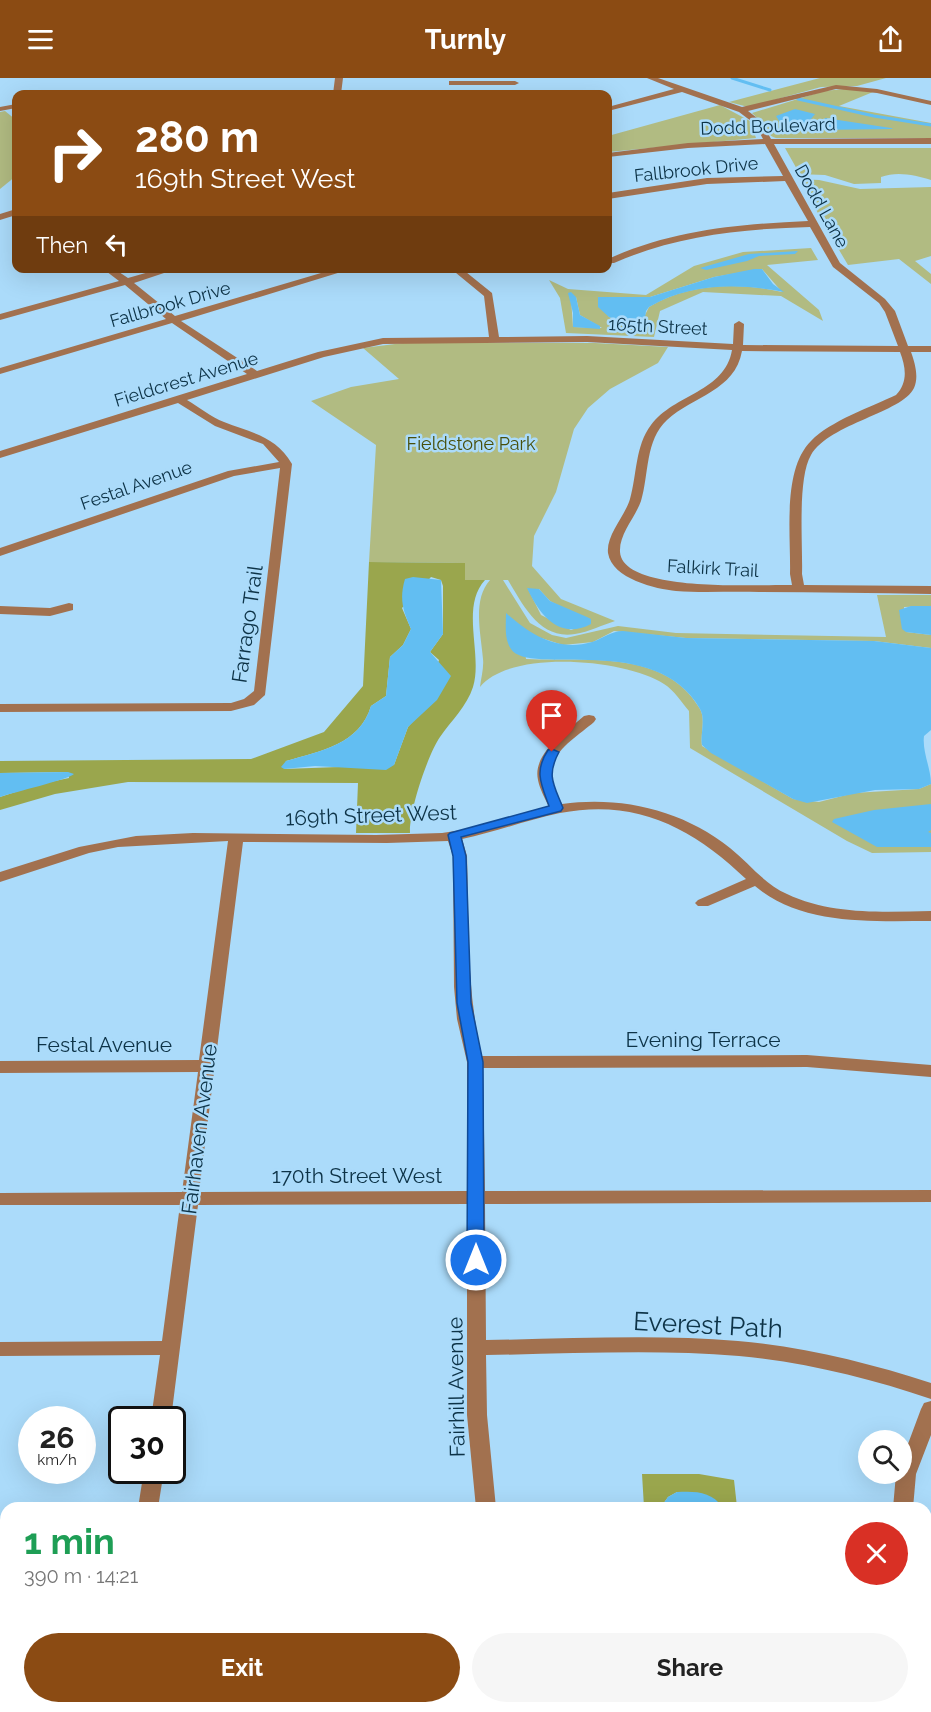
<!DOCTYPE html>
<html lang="en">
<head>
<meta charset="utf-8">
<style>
  :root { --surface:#fff; --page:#f6f6f6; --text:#222; --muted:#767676; --accent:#8b4b13 }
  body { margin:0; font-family:Raleway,sans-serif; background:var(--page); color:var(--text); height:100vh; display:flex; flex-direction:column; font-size:22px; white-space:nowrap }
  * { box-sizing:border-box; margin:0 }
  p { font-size:20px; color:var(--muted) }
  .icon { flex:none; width:33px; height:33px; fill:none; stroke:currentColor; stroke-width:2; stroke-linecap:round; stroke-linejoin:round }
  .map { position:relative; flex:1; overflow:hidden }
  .details { position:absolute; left:0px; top:1424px; width:932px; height:212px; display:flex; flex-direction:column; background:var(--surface); border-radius:18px 18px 0 0; box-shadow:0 6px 24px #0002 }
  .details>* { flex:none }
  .banner { position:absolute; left:12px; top:12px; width:600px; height:183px; border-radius:12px; box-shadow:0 6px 24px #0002; background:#8b4b13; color:#fff; overflow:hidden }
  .controls { position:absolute; left:858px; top:1352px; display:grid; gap:12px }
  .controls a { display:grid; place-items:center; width:54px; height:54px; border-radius:50%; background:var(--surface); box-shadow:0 6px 24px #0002; font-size:30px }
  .speed { position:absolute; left:18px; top:1328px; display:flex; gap:12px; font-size:30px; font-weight:700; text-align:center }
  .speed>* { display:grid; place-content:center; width:78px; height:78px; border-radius:50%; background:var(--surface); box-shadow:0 6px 24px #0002; line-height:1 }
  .speed small { font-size:15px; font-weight:400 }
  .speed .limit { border:3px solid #111; border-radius:9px; background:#fff; color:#111 }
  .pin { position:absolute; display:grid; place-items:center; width:51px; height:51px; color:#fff; margin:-62px -26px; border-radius:50% 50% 50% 0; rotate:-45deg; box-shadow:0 0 6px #0007 }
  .pin .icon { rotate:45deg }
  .me { position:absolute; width:66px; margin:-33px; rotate:0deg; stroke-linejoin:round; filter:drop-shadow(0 0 4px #0008) }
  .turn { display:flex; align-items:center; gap:21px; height:126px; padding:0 24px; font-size:27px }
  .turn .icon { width:78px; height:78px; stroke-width:2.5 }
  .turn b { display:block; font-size:42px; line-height:51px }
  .then { display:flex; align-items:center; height:57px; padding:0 24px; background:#0003; gap:12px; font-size:22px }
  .round { display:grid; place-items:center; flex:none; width:63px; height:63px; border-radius:32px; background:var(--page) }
  .head { display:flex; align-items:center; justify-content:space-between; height:102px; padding:0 24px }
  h1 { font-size:36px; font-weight:700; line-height:45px; color:#1e9e55 }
  .action { display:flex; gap:12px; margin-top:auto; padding:12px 24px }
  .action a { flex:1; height:69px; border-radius:36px; background:var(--accent); color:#fff; font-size:24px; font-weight:700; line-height:69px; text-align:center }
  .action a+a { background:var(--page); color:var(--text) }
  header { display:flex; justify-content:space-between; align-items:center; height:78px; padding:0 24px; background:var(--accent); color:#fff; font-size:27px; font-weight:700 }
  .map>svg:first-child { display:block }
</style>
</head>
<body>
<header><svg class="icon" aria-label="menu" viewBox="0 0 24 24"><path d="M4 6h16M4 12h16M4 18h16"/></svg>Turnly<svg class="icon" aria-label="share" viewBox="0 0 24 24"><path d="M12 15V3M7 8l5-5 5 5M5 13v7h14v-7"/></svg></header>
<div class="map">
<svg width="931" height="1634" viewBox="0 0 931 1634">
  <rect width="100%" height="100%" fill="#abdbfa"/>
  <g fill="#b1bb82" fill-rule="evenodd">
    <path d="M820,0H886L857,8L821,9L748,29L729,24Z"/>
    <path d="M844,11L873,14L839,28L931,45V60H776C765,57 761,42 752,35L824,13Z"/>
    <path d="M720,27L750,43L756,60L608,74V58Z"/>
    <path d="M5,33L16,42V98L0,111V34Z"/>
    <path d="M785,70H931V102C915,97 897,93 881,99V105L854,106L825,97L797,96L798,93Z"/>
    <path d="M800,101L819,102L860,111L931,109V178L915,183L931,196V206L899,181L848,187L826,150L827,143L821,141Z"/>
    <path d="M811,170L818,182L767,187L819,232L823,243L781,218L703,214L660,233L654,259L566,255L560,220L549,202L568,211L646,217L694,188L743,174ZM762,191L782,214C739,204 688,205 649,229L639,249L609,239L599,219H650L714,199ZM576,219L580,237L602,250L573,249L571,220Z"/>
    <path d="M403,265H595L668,269L658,285L610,311L588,330L574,351L556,414L534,458L532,488L561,521L615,543C602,547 589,554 575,556C540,562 523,527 508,502H503L530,545L552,557L566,560L618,548L676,555L886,559L877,517H931V528L904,529L906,554L931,557V570L874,563L686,560L614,553L593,564L563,567L535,558L522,549L526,581C584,584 665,570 700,631C706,642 700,656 702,668L793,721L819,724L854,715L919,711L931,706V774L872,775L847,763L690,670L689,633C682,625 674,612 664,606C626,581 510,571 480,609C481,600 484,590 483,581C481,556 472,522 490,502H465L464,485L369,484L376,367L311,323L351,309L399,301L363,270ZM528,511H539L550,523L591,545L571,552L541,537Z"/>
  </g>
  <g fill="#9aa64d" fill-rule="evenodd">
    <path d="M369,484L465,485V502H485C460,529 483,577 473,609C467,628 451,643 440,659C428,676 409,733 410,755H356L358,705L128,704L55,716L0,732V719L40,706L69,700L68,694L0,695V683L251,681L324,654L363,608ZM431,499L441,502L443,508V556L430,574L439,582L420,635L408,649L394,687L284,691L286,683C321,673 360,666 371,628L386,618L390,579L403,567L411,551L402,530Z"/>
    <path d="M642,1396H699L734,1402L737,1429H722L719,1425L677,1414L668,1419L661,1429H644Z"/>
  </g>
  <g fill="#62bef2">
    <path d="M795,31L815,36L804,50L784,51L776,38Z"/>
    <path d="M825,40L891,50L893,51L818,52Z"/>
    <path d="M798,173L795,176L759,178L747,183L706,192L700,190L749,176Z"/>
    <path d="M754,191H762L773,206L784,214C740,205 689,205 649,229L646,233L644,248L639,249L609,239L598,229V219H650L714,199Z"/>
    <path d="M571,214L576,219L580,237L600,248V251L573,249V235L568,215Z"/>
    <path d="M413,499L441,502L443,556L430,574L451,598L437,622L408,649L394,687L386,692L315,688L284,691L281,689L286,683C321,673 360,666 371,628L386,618L390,579L403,567L411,551C403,533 399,521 405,501Z"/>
    <path d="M527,510L539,511L550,523L587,539L591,541V546C559,563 539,536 527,510Z"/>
    <path d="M911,528H931V557L906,554L902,551L899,532Z"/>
    <path d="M506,535C531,557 558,574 592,564C604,560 611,553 623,553L686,560L874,563L931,570V652L924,658C922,674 931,690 931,706L919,711L875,712L807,725L793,721L711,675L702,667C700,656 706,642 700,631C656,553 529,599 511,571C504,561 506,547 506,535Z"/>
    <path d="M68,694L74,696C67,702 14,714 0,719V695Z"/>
    <path d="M931,726V752L928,754L931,755V769H877L832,744L834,741L874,732Z"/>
    <path d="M677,1414C694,1413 712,1413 722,1429H661L668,1419Z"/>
    <path d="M590,1629H754L756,1634H586Z"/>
  </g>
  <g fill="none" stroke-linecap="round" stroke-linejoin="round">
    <g stroke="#62bef2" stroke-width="3">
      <path d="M732,0L770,12"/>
      <path d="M798,21L874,38L931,47"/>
    </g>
    <g fill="#a2714f" fill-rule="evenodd">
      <path d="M335,0H343L341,16H333Z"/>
      <path d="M647,0H658L742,29L836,7L877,11L931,23V27L877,15L836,11L748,33L761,43L771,61L931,60V66H774L840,185L885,221L895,233L908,268H931V274H911C915,285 919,299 914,310C902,335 830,345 811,377C797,401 803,467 802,496L804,507L931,508V516C873,515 815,514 759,514C731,513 703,515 676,513C656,511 612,501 608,475C606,457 625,438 630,421C637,397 635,368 651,347C674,316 725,314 732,272L587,264L383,266L324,279L187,322C199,329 211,339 224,344C252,355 276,358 292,386L265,617L254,627L231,633L0,634V626L231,625L244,621L254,613L280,390L234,398L0,478V470L228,393L279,384L263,366L215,348L178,325L0,380V373L247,296L172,245L0,296V290L166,241L125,207L0,242V236L119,203L102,190H113L128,200L163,190H179L134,205L175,238L338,190H354L181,243L257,293L318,274L383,260L489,259L484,218L450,190H461L492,215L499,259L587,258L733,266L734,246L739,243L744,246L743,267L898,268L885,234L879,225L833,189L810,149C742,151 678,157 614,185H608V181C672,152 738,146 808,143L785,103L707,106L608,121V115L707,100L783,98L765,66L688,70L608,79V75L688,65L763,61L755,46L739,34L682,14L608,33V29L674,11ZM742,273L900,274C906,290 908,304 896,317C871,329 830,343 811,363C782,392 791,457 790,496L792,507C762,506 623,516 620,474C619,456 635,440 641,423C649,397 645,362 667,342C693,318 735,313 742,273Z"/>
      <path d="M452,3H515L519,5L515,7H449V3Z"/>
      <path d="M16,26V30L0,33V29Z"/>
      <path d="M16,131V137L0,142V136Z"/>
      <path d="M69,525L73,526V532L50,538L0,536V528L50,530Z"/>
      <path d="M589,637L594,638L596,641L594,644C578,658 548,675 551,699C552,709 558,718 562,726C622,718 682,732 730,770C749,785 764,806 787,816C831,837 883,834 931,833V843C872,843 802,848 755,808L708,828H698L695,825L698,822L746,801C693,750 636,720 560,735C527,742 495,754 462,761L467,778C469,845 466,912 482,978L807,977L931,987V999L807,989L483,990L485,1113L931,1112V1124L485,1126L486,1262C570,1261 655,1256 738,1263C804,1269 869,1285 931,1305V1321C869,1300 804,1284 739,1278C655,1271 570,1276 486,1277L487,1337L496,1430H476L467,1337V1126L198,1127L171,1341H151L160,1277L0,1278V1264L162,1263L180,1127H0V1115L182,1114L198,994L0,995V983L199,982L228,763L118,769L89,775L0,804V794L79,769L136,758L193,755L376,757L442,755L475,750L549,729C545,720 540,712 538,702C532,675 567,653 584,638ZM448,763L453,778L454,909L457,941L467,984V1113L199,1114L243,764L387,765Z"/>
      <path d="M931,1323V1357L916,1396L913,1430H893L896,1396L902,1395V1382L921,1331L924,1325Z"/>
      <path d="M144,1392H164L158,1430H138Z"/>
      <path d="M926,1553L931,1555V1602L926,1600Z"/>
      <path d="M6,1593V1614L0,1616V1595Z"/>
    </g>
  </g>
  <path fill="#1a73e8" stroke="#114b97" stroke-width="1.5" d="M552,671L559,674C546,698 554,707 563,730L561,733L461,759L466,778L471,925L483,984L484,1182L476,1188L467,1182L468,984L457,925L453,778L448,757L450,755L549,728C541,706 534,693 548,672Z"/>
  <g text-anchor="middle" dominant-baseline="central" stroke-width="5" stroke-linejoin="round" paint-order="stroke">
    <g font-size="18" fill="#0d3347" stroke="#abdbfa">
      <text transform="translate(768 48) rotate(-2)">Dodd Boulevard</text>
      <text transform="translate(696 91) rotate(-6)">Fallbrook Drive</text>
      <text transform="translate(822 128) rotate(61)">Dodd Lane</text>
      <text transform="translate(170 226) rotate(-16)">Fallbrook Drive</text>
      <text transform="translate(658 248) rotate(3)">165th Street</text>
      <text transform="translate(186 301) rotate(-17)">Fieldcrest Avenue</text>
      <text transform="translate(136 407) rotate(-19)">Festal Avenue</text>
      <text transform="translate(713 490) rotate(3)">Falkirk Trail</text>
    </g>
    <g font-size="18" fill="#484f0b" stroke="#abdbfa">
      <text x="471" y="365">Fieldstone Park</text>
    </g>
    <g font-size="21" fill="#0d3347" stroke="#abdbfa">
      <text transform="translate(247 546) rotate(-82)">Farrago Trail</text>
      <text transform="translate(371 737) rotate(-2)">169th Street West</text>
      <text x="703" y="961">Evening Terrace</text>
      <text x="104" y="966">Festal Avenue</text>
      <text transform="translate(199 1051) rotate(-83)">Fairhaven Avenue</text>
      <text x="357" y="1097">170th Street West</text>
      <text transform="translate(456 1309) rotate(-91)">Fairhill Avenue</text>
    </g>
    <g font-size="26" fill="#0d3347" stroke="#abdbfa">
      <text transform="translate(708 1247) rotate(3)">Everest Path</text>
    </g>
  </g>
</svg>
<div class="controls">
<a><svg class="icon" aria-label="search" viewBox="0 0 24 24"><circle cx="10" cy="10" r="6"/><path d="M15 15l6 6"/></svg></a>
</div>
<div class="speed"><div>26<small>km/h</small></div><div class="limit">30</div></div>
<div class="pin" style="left:552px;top:674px;background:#d93025"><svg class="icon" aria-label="arrive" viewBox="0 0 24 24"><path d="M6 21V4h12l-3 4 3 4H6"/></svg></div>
<svg class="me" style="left:476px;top:1182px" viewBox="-20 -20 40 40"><circle r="17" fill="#1a73e8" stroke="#fff" stroke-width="3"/><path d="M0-11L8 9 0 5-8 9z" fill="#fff"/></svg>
<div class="banner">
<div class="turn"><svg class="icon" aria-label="right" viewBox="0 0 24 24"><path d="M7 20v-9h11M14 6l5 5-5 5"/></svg><div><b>280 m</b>169th Street West</div></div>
<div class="then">Then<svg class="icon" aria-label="left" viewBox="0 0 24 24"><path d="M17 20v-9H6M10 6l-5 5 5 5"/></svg></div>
</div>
<section class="details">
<div class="head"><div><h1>1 min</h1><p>390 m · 14:21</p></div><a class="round" style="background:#d93025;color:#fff"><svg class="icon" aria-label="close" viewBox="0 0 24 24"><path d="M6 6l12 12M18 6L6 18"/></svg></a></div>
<div class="action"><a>Exit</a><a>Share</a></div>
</section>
</div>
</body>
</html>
